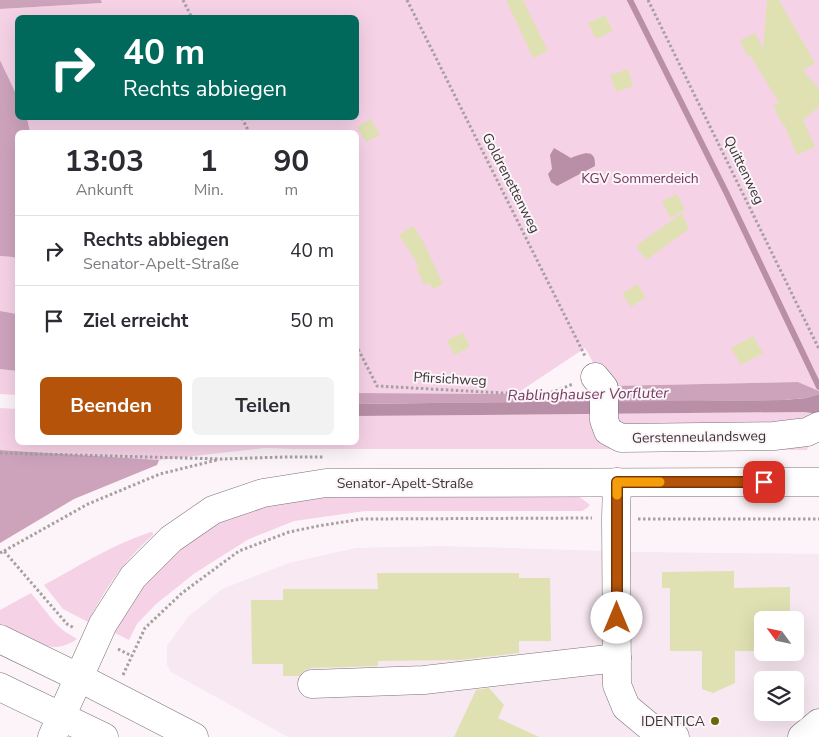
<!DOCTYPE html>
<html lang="de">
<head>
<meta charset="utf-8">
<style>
  :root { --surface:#fff; --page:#f2f2f3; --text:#2b2b33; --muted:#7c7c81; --line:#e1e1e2; --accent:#b45309 }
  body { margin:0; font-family:"Nunito Sans",sans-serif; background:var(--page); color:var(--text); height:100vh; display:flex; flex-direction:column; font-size:19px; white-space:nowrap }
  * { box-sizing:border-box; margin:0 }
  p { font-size:16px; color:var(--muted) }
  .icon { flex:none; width:28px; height:28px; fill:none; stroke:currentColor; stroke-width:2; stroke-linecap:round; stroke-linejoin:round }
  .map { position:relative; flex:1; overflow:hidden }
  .drawer { position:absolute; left:15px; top:130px; width:344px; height:315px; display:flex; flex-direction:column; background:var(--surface); border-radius:8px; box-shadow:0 5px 20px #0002 }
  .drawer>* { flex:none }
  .top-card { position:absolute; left:15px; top:15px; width:344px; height:105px; border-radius:8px; box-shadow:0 5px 20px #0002; background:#00695c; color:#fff; overflow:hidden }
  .needle { width:32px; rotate:303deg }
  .buttons { position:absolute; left:754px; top:611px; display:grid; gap:10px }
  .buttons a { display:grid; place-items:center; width:50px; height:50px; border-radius:8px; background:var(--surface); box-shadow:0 5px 20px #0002; font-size:25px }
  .pin { position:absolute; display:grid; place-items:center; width:42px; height:42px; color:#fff; margin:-21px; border-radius:10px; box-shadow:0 2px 8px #0006 }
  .me { position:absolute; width:55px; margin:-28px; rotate:0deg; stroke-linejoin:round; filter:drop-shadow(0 0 4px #0008) }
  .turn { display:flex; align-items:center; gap:18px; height:105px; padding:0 25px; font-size:22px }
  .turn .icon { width:65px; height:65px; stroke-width:2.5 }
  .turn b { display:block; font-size:35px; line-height:42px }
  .eta { display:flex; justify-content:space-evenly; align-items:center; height:85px; text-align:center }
  .eta b { font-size:30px; font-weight:700; line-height:35px }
  .cta { display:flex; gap:10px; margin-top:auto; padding:10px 25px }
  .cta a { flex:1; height:58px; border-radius:8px; background:var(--accent); color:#fff; font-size:20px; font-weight:700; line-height:58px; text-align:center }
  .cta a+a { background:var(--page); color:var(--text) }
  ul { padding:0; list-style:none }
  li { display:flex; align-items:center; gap:15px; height:70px; padding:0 25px; border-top:1px solid var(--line) }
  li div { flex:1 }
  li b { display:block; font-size:19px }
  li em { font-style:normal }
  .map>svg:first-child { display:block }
</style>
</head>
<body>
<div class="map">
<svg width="819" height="737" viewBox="0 0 819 737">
  <rect width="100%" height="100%" fill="#fcf4f8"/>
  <path fill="#f8e8f1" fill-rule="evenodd" d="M442,546L641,552L819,554V737H288L171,672L167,665V646L188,617L222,589L289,563L356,548ZM762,620H795V652H762ZM762,680H795V712H762Z"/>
  <g fill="#f6d2e7">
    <path d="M101,0H819V391L798,382L606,386L585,348L516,394L356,393V132H30L27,118H356V18H18L17,96L0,60V9L102,3Z"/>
    <path d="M0,256L13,257L17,259V314L0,311Z"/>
    <path d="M0,369L17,371V395L0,394Z"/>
    <path d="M0,408L17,409L18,442H356V416L804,412L819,414L811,435L807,450L704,449H293L265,448L159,460L0,450Z"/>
    <path d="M566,493L581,498L590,505L587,508L582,511H365L294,521L249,539L195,573L156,604L137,624L129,640L115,633L119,621L131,600L179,547L210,525L244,510L286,500L334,494Z"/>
    <path d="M151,532L153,533V535C123,562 106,587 88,622L63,609L44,585C79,566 113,544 151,532Z"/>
    <path d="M31,593L56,624L64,631L77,639C71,643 63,647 55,647C40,647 14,632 0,625V610Z"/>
  </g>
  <g fill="#cda3bc">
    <path d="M0,0H101L102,3L0,9Z"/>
    <path d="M0,60L17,96L18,118H27L30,132H18L17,259L13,257L0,256Z"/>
    <path d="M0,311L17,314V371L0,369Z"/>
    <path d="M798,382L819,391V394L806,398L784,400L610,402L606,386Z"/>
    <path d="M597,391L596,402L430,403L356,404V393L516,394Z"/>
    <path d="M0,450L159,460L157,465L74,499L0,543Z"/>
  </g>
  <g fill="#b98fa8">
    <path d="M554,148L571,158C582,154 596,147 595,166L557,186L551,182L548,174L552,169L550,155Z"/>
    <path d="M819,394V414L804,412L356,416V404L430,403L784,400L806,398Z"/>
  </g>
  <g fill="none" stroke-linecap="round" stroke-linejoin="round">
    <path stroke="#b98fa8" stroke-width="6" d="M630,0L727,194L819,387"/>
  </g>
  <g fill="#dfe1b3">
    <path d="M506,0H523L548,51L533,58Z"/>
    <path d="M767,0H779L815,63L803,70L819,89V107L803,120L815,147L797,155L784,124L782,125L773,105L779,103L750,55L747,56L740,40L755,33L763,48Z"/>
    <path d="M605,15L613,31L596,39L588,23Z"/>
    <path d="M628,69L633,86L616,92L610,75Z"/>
    <path d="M371,119L380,135L366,142L357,127Z"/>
    <path d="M677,194L685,210L670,218L662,201Z"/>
    <path d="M682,213L689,229L646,260L636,246Z"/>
    <path d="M413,226L424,243L443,284L433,289L429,283L424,285L416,267L419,266L399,235Z"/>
    <path d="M637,284L646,297L631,307L622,294Z"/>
    <path d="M463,333L470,347L454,355L447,340Z"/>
    <path d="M753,336L763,353L741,365L731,348Z"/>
    <path d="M734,571V588L790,587V620H762V651H735V683L713,693L702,689V651H670V588H662V572Z"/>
    <path d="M377,573H519V578H550L551,641H519V653L460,660L378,661V666L311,668L304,671L299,676H283V664H252L251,600H283V589H378Z"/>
    <path d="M489,688L504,705L498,718L539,737H454L476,690Z"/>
  </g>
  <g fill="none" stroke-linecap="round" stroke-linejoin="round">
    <g stroke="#797276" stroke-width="29">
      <g id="minor">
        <path d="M595,377L604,388V420L608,431L621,438L774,436L807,432L819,426"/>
        <path d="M617,482L616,518L617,685L626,707L650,727L675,737"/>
        <path d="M0,639L78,677L194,737"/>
        <path d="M312,684L424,680L617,658"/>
        <path d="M0,687L104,737"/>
        <path d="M52,737L103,624L133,577L171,539L213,510L263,493L326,483L819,482"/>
        <path d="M802,737L819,723"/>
      </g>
    </g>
    <g stroke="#a6a0a3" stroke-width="3" stroke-dasharray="2.5 2.5" stroke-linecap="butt">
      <path d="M183,0L192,18"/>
      <path d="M407,0L585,356"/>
      <path d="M648,0L819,349"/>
      <path d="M242,118L249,132"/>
      <path d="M356,345L377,386L503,393L553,392L573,384"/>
      <path d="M0,453L222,459L284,457H323"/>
      <path d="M638,519H819"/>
      <path d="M4,551L88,504L160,474L217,460"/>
      <path d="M0,553L4,551L67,624L74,628"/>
      <path d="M118,649L132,656"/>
      <path d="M123,675L145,628L182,593L239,551L289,532L318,526L362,519L592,518"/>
    </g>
    <use href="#minor" stroke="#fff" stroke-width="28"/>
  </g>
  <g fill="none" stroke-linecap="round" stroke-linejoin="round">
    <g stroke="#753606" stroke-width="12">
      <path id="route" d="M617,618V482H764"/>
    </g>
    <use href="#route" stroke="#b45309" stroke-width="9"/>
    <path stroke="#f59e0b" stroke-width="9" d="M617,495V482H660"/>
  </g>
  <circle fill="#696a07" stroke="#fcf4f8" stroke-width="2" cx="715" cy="721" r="5"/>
  <g text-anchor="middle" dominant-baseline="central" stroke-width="4" stroke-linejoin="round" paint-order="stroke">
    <g font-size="14" fill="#393637" stroke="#fcf4f8">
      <text transform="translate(744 170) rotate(64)">Quittenweg</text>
      <text transform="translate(511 183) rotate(63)">Goldrenettenweg</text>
      <text transform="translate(450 379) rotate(3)">Pfirsichweg</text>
      <text transform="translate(699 437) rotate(-1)">Gerstenneulandsweg</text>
      <text x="405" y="483">Senator-Apelt-Straße</text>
    </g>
    <g font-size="14" fill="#6f385b" stroke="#fcf4f8">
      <text x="640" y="178">KGV Sommerdeich</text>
    </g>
    <g font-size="14" fill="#393637" stroke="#fcf4f8" text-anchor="end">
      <text x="705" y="721">IDENTICA</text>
    </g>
    <g font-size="15" font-style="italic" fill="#733c60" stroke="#fcf4f8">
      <text transform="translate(588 394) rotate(-1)">Rablinghauser Vorfluter</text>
    </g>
  </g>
</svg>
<div class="buttons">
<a><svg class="needle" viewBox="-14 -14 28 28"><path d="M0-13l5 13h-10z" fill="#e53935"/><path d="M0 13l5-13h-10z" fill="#7c7c81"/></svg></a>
<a><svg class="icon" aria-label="layers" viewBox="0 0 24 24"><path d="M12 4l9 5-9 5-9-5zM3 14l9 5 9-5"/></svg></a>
</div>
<div class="pin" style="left:764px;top:482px;background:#d93025"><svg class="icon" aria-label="arrive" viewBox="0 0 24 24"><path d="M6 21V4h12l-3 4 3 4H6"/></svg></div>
<svg class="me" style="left:617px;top:618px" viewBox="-20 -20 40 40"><circle r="19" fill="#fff"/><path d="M0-13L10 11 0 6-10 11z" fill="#b45309"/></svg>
<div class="top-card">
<div class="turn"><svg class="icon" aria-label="right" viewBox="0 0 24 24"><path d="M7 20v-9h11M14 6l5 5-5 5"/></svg><div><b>40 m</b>Rechts abbiegen</div></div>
</div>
<section class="drawer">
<div class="eta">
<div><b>13:03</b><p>Ankunft</p></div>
<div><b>1</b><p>Min.</p></div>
<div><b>90</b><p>m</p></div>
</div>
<ul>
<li><svg class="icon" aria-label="right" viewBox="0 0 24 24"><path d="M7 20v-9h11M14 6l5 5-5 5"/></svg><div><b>Rechts abbiegen</b><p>Senator-Apelt-Straße</p></div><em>40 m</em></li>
<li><svg class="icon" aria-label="arrive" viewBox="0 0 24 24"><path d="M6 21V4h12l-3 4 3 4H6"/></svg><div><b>Ziel erreicht</b></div><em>50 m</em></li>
</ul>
<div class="cta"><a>Beenden</a><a>Teilen</a></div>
</section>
</div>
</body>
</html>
